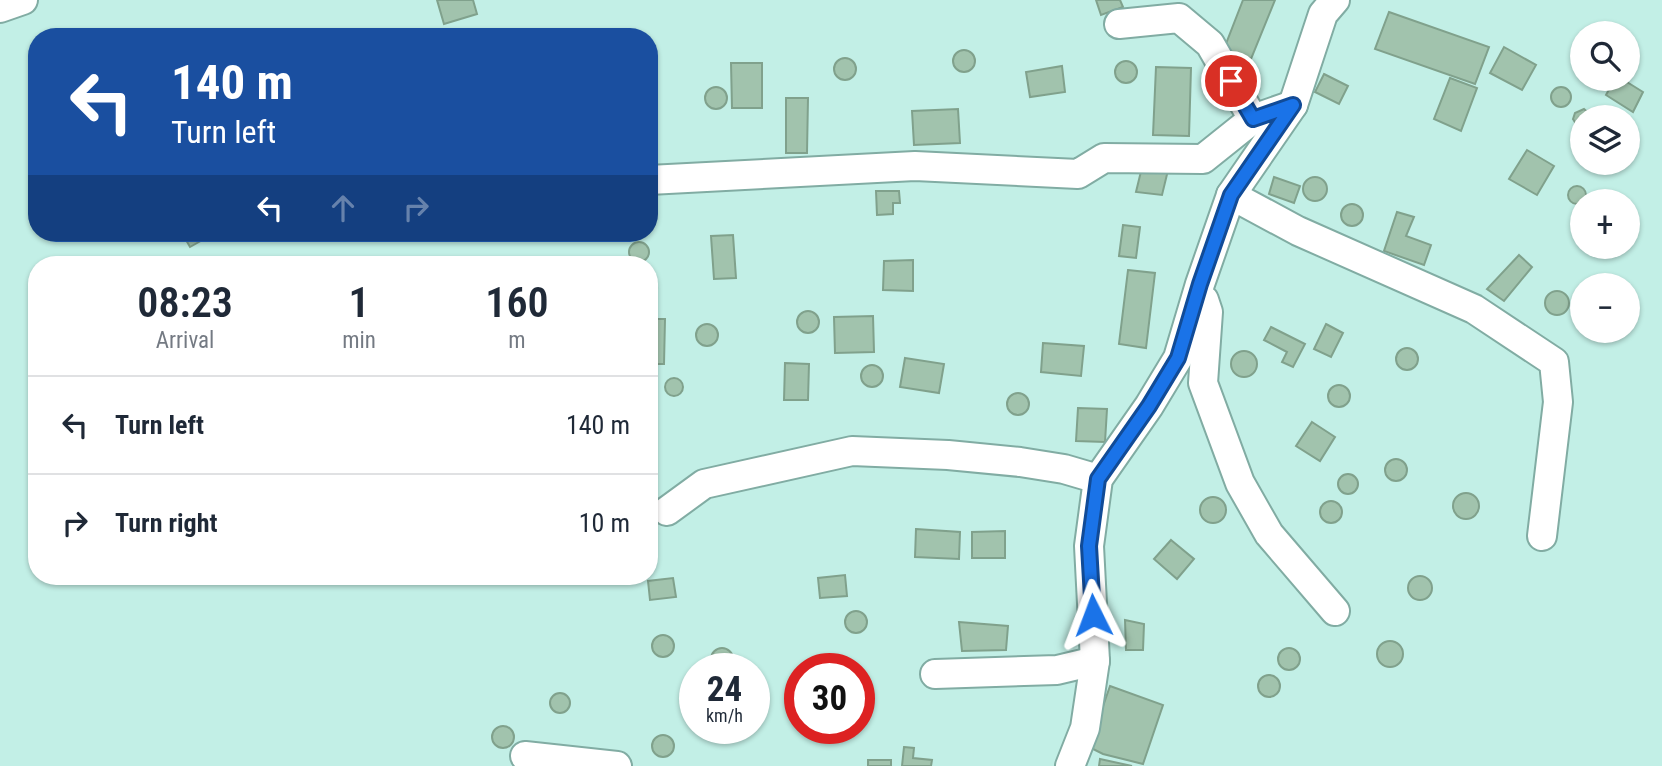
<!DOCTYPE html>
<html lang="en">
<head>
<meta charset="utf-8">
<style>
  :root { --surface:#fff; --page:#f2f2f3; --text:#1f2937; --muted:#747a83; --line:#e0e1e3 }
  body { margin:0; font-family:"Roboto Condensed",sans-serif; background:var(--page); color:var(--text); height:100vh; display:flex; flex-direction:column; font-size:26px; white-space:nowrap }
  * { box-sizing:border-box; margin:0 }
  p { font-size:23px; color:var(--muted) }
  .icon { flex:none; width:38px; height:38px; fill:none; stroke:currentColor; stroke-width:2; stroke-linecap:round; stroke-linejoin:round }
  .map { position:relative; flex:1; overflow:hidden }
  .panel { position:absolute; left:28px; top:256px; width:630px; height:329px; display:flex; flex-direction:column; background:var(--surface); border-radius:28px; box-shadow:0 2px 5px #0004 }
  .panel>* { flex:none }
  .hud { position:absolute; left:28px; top:28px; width:630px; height:214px; border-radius:28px; box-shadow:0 2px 5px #0004; background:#1a4fa0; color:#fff; overflow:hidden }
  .controls { position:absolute; left:1570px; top:21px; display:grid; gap:14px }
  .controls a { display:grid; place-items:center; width:70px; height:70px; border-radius:50%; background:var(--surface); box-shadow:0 2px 5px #0004; font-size:35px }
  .speed { position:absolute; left:679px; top:653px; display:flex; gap:14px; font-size:35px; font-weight:700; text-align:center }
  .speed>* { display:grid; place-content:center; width:91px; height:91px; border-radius:50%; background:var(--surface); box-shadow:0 2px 5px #0004; line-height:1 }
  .speed small { font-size:18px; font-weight:400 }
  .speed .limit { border:10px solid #d22; background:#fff; color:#111 }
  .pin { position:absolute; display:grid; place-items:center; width:60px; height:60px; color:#fff; margin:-30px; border:4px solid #fff; border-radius:50%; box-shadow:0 2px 7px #0007 }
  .me { position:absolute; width:77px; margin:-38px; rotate:357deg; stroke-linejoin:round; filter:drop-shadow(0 0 5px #0008) }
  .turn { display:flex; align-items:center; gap:24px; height:147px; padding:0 28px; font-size:32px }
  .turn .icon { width:91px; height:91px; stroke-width:2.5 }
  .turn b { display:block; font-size:49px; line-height:60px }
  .lanes { display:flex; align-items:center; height:66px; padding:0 28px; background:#0003; justify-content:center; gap:35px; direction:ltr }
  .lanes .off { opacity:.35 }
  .eta { display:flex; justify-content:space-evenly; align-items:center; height:119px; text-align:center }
  .eta b { font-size:42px; font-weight:600; line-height:49px }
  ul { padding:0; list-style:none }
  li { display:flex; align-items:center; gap:21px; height:98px; padding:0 28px; border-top:2px solid var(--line) }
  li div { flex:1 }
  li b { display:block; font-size:26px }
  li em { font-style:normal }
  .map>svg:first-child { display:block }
</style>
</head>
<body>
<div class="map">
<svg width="1662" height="766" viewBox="0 0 1662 766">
  <rect width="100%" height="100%" fill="#c2efe6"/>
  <g fill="#a1c3ad" stroke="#80a18c" stroke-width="2">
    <path d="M437,0H473L477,14L444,24Z"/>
    <path d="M1096,0H1120L1123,7L1101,15Z"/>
    <path d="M1243,0H1275L1251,59L1224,49Z"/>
    <path d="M1389,12L1489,47L1475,84L1375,49Z"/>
    <path d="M1504,47L1536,65L1522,90L1490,73Z"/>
    <circle cx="964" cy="61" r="11"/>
    <circle cx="845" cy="69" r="11"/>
    <circle cx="1126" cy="72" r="11"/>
    <path d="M731,63H762V108H732Z"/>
    <path d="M1062,66L1065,92L1030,97L1026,72Z"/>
    <path d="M1156,67L1191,68L1189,136L1153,135Z"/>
    <path d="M1324,74L1348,86L1339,104L1315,92Z"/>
    <path d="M1450,78L1477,88L1461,131L1434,119Z"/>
    <path d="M1615,79H1622L1643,92L1633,112L1606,95Z"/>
    <circle cx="716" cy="98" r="11"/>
    <circle cx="1561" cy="97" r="10"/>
    <path d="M786,98H808L807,153H786Z"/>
    <path d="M958,109L960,143L914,145L912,111Z"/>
    <path d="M1584,109L1593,117H1582L1580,130L1573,119L1575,113Z"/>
    <path d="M1527,150L1554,166L1537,195L1509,179Z"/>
    <path d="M1143,163L1169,166L1162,195L1136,192Z"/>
    <circle cx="1315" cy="189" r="12"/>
    <path d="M1274,177L1300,186L1294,203L1269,194Z"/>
    <circle cx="1577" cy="195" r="9"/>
    <path d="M876,191H899L900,203H893V214L877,215Z"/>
    <circle cx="1352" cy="215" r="11"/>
    <path d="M1397,212L1414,217L1406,236L1431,245L1424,265L1384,251Z"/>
    <path d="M1123,225L1140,227L1136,258L1119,256Z"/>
    <path d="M182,233H203L206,238L190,247Z"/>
    <path d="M733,235L736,278L714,279L711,236Z"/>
    <circle cx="639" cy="252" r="10"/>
    <path d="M1519,255L1532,267L1504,301L1487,289Z"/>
    <path d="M913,260V291L883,290L884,261Z"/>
    <path d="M1128,270L1155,273L1146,348L1119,344Z"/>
    <path d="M649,277L657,288L649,299Z"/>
    <circle cx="1557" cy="303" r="12"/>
    <circle cx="808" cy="322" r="11"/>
    <path d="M873,316L874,352L835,353L834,317Z"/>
    <path d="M649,319H665L664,364H649Z"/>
    <circle cx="707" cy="335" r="11"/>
    <path d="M1326,324L1343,333L1331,357L1314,349Z"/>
    <path d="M1271,327L1305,344L1293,367L1282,362L1287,352L1264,340Z"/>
    <path d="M1043,343L1084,346L1081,376L1041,372Z"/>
    <circle cx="1407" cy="359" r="11"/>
    <circle cx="1244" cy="364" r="13"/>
    <path d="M905,358L944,364L939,393L900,387Z"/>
    <path d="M785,363L809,364L808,400H784Z"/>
    <circle cx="872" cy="376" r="11"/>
    <circle cx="674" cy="387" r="9"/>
    <circle cx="1339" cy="396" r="11"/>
    <circle cx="1018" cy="404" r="11"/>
    <path d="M1078,408L1107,409L1105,442L1076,441Z"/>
    <path d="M1312,422L1335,437L1320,461L1296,446Z"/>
    <circle cx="1396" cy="470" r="11"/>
    <circle cx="1348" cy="484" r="10"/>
    <circle cx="1466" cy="506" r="13"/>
    <circle cx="1213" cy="510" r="13"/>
    <circle cx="1331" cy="512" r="11"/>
    <path d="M916,529L960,532L959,559L915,557Z"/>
    <path d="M1005,531V558H972V532Z"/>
    <path d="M1171,540L1194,559L1177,579L1154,559Z"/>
    <path d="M845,575L847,596L820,598L818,578Z"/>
    <circle cx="1420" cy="588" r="12"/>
    <path d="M673,578L676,597L650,600L648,581Z"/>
    <circle cx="856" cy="622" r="11"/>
    <path d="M1125,620L1144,624L1143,650H1126Z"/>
    <path d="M959,622L1008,626L1006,650L962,651Z"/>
    <circle cx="663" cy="646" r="11"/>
    <circle cx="1390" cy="654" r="13"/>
    <circle cx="1289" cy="659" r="11"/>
    <circle cx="722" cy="659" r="11"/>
    <circle cx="1269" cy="686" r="11"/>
    <path d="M1110,686L1163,705L1143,764L1103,754L1089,747Z"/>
    <circle cx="560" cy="703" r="10"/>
    <circle cx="503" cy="737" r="11"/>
    <circle cx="663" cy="746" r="11"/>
    <path d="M904,747L914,748L913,758L932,760L931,766H902Z"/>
    <path d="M1100,759L1132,766H1099Z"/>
    <rect x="868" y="760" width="23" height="6"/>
  </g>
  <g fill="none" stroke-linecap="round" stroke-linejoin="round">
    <g stroke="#81aca3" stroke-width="32">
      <g id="minor">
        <path d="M0,8L23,0"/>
        <path d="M1119,24L1179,18L1210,44L1253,119"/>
        <path d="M649,180L915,166L1078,174L1104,158L1203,159L1253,119L1293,105"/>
        <path d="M1231,195L1298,231L1474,309L1554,362L1558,402L1542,536"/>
        <path d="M1204,300L1208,312L1203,383L1240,483L1269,534L1335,611"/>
        <path d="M667,511L704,484L852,451L948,455L1020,462L1064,469L1098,479"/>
        <path d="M935,674L1057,670L1095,661"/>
        <path d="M525,756L617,766"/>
        <path d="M1070,766L1085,728L1095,661L1089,546L1098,479L1149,406L1178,358L1200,284L1231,195L1293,105L1323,14L1335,0"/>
      </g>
    </g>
    <use href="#minor" stroke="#fff" stroke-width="28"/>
  </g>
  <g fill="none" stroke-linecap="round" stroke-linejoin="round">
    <g stroke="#114b97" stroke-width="18">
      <path id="route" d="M1093,615L1089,546L1098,479L1149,406L1178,358L1200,284L1231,195L1293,105L1253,119L1231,81"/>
    </g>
    <use href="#route" stroke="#1a73e8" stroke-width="12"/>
  </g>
</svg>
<div class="controls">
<a><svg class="icon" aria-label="search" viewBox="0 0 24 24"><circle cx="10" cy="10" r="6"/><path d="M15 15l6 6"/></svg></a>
<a><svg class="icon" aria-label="layers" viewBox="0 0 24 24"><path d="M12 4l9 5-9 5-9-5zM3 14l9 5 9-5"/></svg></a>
<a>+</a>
<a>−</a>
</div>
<div class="speed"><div>24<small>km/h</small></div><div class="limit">30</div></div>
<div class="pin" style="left:1231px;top:81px;background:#d93025"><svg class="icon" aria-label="arrive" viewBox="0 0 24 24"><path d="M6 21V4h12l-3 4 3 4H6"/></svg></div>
<svg class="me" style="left:1093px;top:615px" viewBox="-20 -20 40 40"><path d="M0-17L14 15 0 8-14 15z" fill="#1a73e8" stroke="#fff" stroke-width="4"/></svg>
<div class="hud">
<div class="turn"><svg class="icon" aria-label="left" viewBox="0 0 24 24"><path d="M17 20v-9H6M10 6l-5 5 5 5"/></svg><div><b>140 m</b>Turn left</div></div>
<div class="lanes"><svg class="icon" aria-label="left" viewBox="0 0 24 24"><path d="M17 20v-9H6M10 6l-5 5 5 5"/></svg><svg class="icon off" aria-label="ahead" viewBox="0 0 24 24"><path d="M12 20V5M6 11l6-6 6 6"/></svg><svg class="icon off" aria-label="right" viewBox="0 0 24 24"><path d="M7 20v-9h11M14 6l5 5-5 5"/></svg></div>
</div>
<section class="panel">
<div class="eta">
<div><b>08:23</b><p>Arrival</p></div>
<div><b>1</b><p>min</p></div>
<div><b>160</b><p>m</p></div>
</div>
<ul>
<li><svg class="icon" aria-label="left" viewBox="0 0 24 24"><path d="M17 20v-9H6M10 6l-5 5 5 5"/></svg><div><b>Turn left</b></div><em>140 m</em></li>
<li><svg class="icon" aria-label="right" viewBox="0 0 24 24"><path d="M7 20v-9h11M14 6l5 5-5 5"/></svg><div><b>Turn right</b></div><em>10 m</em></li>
</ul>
</section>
</div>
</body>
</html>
